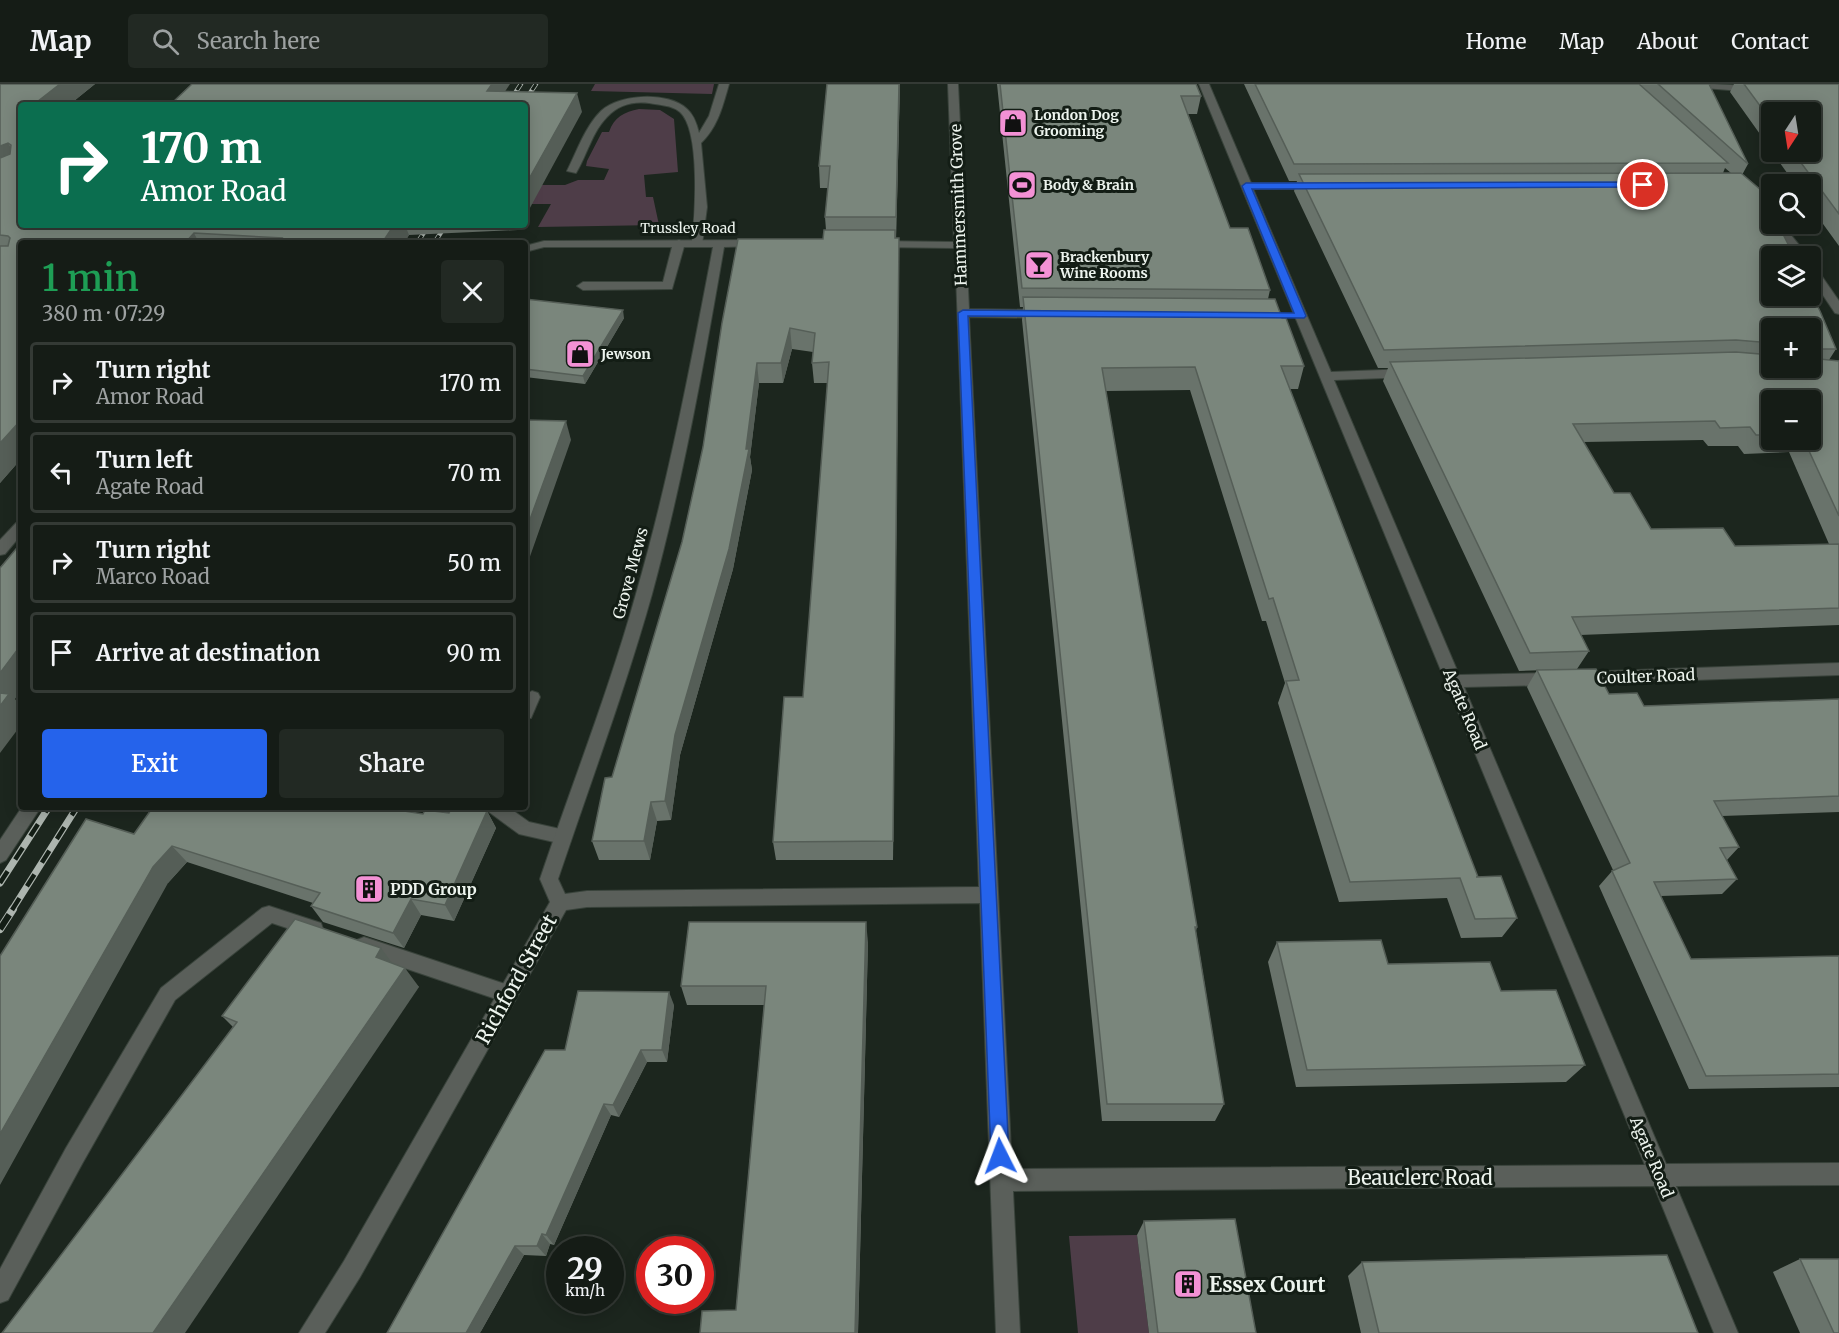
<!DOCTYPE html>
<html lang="en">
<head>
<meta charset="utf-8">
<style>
  :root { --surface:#151c16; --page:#222923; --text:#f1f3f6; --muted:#9da1a1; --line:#343a35; --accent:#2563eb }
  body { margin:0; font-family:Merriweather,serif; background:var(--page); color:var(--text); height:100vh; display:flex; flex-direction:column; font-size:22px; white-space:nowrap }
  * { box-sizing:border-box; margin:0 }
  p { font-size:20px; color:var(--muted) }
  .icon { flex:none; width:33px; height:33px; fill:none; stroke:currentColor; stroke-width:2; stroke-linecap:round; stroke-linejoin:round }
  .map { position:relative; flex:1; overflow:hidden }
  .sheet { position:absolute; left:18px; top:156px; width:510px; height:570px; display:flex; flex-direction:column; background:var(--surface); border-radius:6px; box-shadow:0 3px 15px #0003,0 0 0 2px var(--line) }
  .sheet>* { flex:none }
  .top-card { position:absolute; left:18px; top:18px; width:510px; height:126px; border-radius:6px; box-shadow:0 3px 15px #0003,0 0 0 2px var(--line); background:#0b6e4f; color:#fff; overflow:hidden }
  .needle { width:39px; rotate:192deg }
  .controls { position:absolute; left:1761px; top:18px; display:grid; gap:12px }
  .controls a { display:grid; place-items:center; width:60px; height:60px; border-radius:6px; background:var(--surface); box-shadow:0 3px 15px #0003,0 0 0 2px var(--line); font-size:30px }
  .speed { position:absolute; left:546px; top:1152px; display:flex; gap:12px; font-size:30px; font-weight:700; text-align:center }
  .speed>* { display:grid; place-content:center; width:78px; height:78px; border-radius:50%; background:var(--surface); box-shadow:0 3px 15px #0003,0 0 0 2px var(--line); line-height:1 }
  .speed small { font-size:15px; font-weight:400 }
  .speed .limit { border:9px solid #d22; background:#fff; color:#111 }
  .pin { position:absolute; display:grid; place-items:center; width:51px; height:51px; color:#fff; margin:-26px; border:3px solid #fff; border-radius:50%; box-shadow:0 2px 6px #0007 }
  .me { position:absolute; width:66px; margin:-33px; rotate:357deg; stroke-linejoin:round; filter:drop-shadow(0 0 4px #0008) }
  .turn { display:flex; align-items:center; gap:21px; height:126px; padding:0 24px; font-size:27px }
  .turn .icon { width:78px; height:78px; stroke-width:2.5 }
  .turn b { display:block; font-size:42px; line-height:51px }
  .round { display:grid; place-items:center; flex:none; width:63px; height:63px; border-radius:6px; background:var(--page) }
  .summary { display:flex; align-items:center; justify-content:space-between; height:102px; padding:0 24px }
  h1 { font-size:36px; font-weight:600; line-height:45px; color:#1e9e55 }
  .primary-button { display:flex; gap:12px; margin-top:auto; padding:12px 24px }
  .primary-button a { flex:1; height:69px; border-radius:6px; background:var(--accent); color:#fff; font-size:24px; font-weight:600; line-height:69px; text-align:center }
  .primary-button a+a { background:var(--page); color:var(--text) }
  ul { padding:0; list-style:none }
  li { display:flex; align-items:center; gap:18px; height:81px; margin:0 12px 9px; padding:0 12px; border:3px solid var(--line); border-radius:6px }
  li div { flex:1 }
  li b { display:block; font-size:22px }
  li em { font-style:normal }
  header { display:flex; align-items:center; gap:36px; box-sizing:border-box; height:84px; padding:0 30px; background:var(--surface); border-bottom:2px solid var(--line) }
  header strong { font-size:28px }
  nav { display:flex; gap:33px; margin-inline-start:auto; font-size:21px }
  .search { width:420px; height:54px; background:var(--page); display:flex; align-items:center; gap:15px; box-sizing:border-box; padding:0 21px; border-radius:6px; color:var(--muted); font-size:22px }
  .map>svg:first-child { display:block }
</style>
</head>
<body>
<header>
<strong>Map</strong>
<div class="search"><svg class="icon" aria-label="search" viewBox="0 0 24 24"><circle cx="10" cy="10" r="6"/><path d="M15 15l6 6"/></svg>Search here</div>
<nav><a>Home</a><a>Map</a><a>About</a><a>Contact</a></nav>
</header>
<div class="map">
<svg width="1839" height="1249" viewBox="0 0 1839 1249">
  <rect width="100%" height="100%" fill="#1c261e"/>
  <g fill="#4e3d48">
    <path d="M595,0H714L712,10L591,7Z"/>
    <path d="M639,25L660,26L674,35L678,88L644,91L646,113H653L659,141L538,143L551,120H525L535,101H565L578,96H604L609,85L586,82L587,77L602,48H609C614,33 624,28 639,25Z"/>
    <path d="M1137,1151L1149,1249H1078L1069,1152Z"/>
  </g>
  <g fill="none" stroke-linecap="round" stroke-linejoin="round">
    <g stroke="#39433b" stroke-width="2">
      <g id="service">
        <path d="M719,0H729C723,21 718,43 701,59L707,123L702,161H694L692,159C695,132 701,47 680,28C672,21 659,21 649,19C633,17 618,21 607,33C592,48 587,71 576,89L567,87C577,67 585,43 601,27C619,10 668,7 687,25C694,31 697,41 699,49L709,32Z"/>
        <path d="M679,156L685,159L672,205L583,206L577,202L583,198H663L673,159Z"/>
        <path d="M532,607L538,609L540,613L531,634L525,635V611Z"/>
        <path d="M22,723H41L6,776L0,779V756Z"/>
        <path d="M486,723H508L529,738L569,747L572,752L569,757L563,760L519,750L489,728Z"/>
        <path d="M269,822L321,839L323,845L321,851L314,853L272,839L175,916L82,1080L8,1216L0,1219V1185L66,1064L161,904L262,824Z"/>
        <path d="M364,853L508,901L515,904L518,910L515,916L508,919L357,868L354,862L357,856Z"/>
      </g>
    </g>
    <g stroke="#39433b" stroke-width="2">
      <g id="minor">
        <path d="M948,0H958L969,225L1045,226L1051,230L1045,234L969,233L1012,1085L1645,1081L1199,0H1209L1251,99H1318L1323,102L1318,105H1253L1331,288L1409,285L1415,289L1409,293L1334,296L1459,591L1553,589L1559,591L1561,595L1559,599L1553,601L1464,603L1666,1080L1839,1079V1101L1676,1102L1738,1249H1714L1654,1102L1013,1107L1020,1249H996L980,819L587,823L566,826L360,1193L325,1249H299L344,1177L550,818L540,795C572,700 609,607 636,510C669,396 691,279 713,163H544L525,168V162L544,157L760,156L766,159L760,162L724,163C704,279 683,396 652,510C625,606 590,700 558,795L565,810L587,807L979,803L955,164L876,163L870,160L876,157L954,158Z"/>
        <path d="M1686,0C1704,0 1747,0 1760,5L1755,8L1691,3Z"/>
        <path d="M1772,138L1782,140L1808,172H1797L1772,142Z"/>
        <path d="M1810,180L1814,181L1839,217V230L1835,229L1810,192Z"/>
        <path d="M21,437V451L5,470L0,471V456L16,439Z"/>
        <path d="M1839,579V591L1579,600L1573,598L1571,594L1573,590L1579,588Z"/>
      </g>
    </g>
    <use href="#service" fill="#5a5f5a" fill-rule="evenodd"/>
    <use href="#minor" fill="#5a5f5a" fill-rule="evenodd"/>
    <g stroke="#adb5af" stroke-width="4.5">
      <g id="rail-far2">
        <path d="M507,21L521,0"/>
        <path d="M522,21L536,0"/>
        <path d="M417,159L429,141"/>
        <path d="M434,159L446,141"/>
      </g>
    </g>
    <g stroke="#adb5af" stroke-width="7">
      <g id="rail-far1">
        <path d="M0,799L49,723"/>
        <path d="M12,826L77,723"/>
      </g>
    </g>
    <g stroke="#adb5af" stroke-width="8">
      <path id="rail" d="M0,845L13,825"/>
    </g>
    <use href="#rail-far2" stroke="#131d15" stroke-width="3" stroke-dasharray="9" stroke-linecap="butt"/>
    <use href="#rail-far1" stroke="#131d15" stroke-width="4.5" stroke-dasharray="14" stroke-linecap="butt"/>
    <use href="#rail" stroke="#131d15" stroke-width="6" stroke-dasharray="17" stroke-linecap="butt"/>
  </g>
  <g fill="#69736b" fill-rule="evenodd">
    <path d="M0,0H95L69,21H21V141H521L518,146L409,151L404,159H21V375L0,399Z"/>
    <path d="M827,0H900L896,154H899V174L893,776H776L773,758L803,613L828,299H814L812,279L813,268L792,265L783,299H759L750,373L752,386L733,485L680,671L671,736L657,737L650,776H599L592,757L612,693L682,458L703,363L823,155L826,146L825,133L828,104H820L819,82Z"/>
    <path d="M997,0H1196L1201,12L1197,30H1188L1230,144L1270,206L1268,215L1282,234L1304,282L1298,305H1290L1478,793L1517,834L1502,853L1461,854L1447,814L1339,818L1278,619L1285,599L1266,537H1262L1190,306L1106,307L1197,843L1196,847L1224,1020L1215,1037H1102L1022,236L1023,223H1020Z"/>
    <path d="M1244,0H1709L1748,80L1742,91L1836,265L1829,276L1839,277V541L1580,551L1589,567L1577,585L1519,587L1383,297L1388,284H1378L1294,107L1297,97H1289ZM1725,84L1731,89H1723ZM1772,244H1810V284H1772ZM1772,316L1810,356H1772ZM1703,356L1708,362H1738L1744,370L1789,368L1829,460L1735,462L1651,445L1614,409L1584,358Z"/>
    <path d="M1734,0H1839V162L1810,122V100H1795L1772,68H1810L1772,28V67L1730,8Z"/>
    <path d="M525,215L624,234L585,300L525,293Z"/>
    <path d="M1537,586L1644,622L1839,615V728L1722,732L1739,763L1727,776L1737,795L1722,810L1661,812L1691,875L1839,872V1003L1689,1005L1599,802L1613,786L1527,603Z"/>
    <path d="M487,727L496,744L454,837L421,831L404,864L323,838L311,822L313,819L187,778L168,799L134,750L423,730Z"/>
    <path d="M868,858L858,1249L736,1226L764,921H687L681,902Z"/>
    <path d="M1277,858L1388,880L1501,907L1585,981L1566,998L1296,1003L1268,878Z"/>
    <path d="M392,879L419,903L233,943L222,932Z"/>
    <path d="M674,921L667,978H647L619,1033L611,1031L554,1161L550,1160L546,1172L524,1171L480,1249L565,966Z"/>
    <path d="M1144,1137L1256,1249H1149L1137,1151Z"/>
    <path d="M1800,1175L1839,1249H1800L1773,1188Z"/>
    <path d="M1362,1178L1698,1249H1361L1348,1192Z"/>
  </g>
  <g fill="#555e57">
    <path d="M60,0H95L69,21H33Z"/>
    <path d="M492,0H510L496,21L487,7Z"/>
    <path d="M899,0H900L896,156V133Z"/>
    <path d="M577,9L582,28L525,133V102Z"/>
    <path d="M8,59L20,79L0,88V62Z"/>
    <path d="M394,141H405L409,151L404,159H382Z"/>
    <path d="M194,149L199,159H185Z"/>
    <path d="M899,154V174L893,776V757Z"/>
    <path d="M623,226L624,234L585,300L583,292Z"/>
    <path d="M790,244L792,265L783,299L781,279Z"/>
    <path d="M757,279L759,299L750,373L752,386L733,485L680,671L671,736L665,717L675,651L746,365Z"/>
    <path d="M21,336V375L0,399V359Z"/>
    <path d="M566,337L571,356L527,481L525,476V449Z"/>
    <path d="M21,561V607L15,615L21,622V641L0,669V589Z"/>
    <path d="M651,718L657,737L650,776L644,757Z"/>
    <path d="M487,727L496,744L454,837L445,821Z"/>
    <path d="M172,762L187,778L168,799L0,1101V1050L153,783Z"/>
    <path d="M411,815L421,831L404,864L393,849Z"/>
    <path d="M866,838L868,858L858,1249H855Z"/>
    <path d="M381,864L395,883L376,873Z"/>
    <path d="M405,884L419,903L185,1249H153Z"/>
    <path d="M669,908L674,921L667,978L662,966Z"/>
    <path d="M641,966L647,978L619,1033L613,1021Z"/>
    <path d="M604,1020L611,1031L554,1161L546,1151Z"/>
    <path d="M542,1150L550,1160L546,1172L537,1162Z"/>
    <path d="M515,1162L524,1171L480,1249H466Z"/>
  </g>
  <g fill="#7a867c" stroke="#555e57" stroke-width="1.5">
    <path d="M0,0H60L33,21H21V141H394L382,159H278L282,154L194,149L185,159H21V336L0,359V162H8L10,154L8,152L0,151V74L10,70L11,61L8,59L0,62Z"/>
    <path d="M192,0H492L487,7L577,9L525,102V21H151L156,17L173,18Z"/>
    <path d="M827,0H899L896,133H825L830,82H819Z"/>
    <path d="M1000,0H1196L1201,12H1181L1230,144H1248L1270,206L1022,204Z"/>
    <path d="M1255,0H1639L1728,79L1294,80Z"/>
    <path d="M1658,0H1709L1748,80Z"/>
    <path d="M1744,0H1839V130L1793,68H1810V28H1772V38Z"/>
    <path d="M1741,89L1762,107L1772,127V140H1778L1794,172H1772V212H1810V207L1820,227L1836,265H1810V244H1772V259L1736,256L1384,266L1299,90Z"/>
    <path d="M824,146H895V154H899L893,757L773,758L784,613H803L829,278L812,279L815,249L790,244L781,279H757L746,365H749L729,465L675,651L665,717L651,718L644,757H592L605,694L612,693L682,458L703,363L722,239L738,155H823Z"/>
    <path d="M1023,213L1275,215L1282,234H1286L1304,282H1281L1478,793H1476L1501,792L1517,834L1475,835L1460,794L1350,798L1286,597L1299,596L1273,514L1269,515L1195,283L1102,284L1197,843H1195L1224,1020H1107Z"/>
    <path d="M525,215L623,226L583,292L525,285Z"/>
    <path d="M1736,268L1772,271V284H1810V274L1839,277V432L1804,356H1810V316H1772V351H1756L1750,343L1720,344L1715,337L1573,340L1614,409H1630L1651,445L1723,444L1735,462L1839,460V524L1572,533L1589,567L1530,569L1390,278Z"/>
    <path d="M525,336L566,337L525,449Z"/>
    <path d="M21,459V561L0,589V484Z"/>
    <path d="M1596,585L1609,610L1637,609L1644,622L1839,615V712L1714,717L1739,763L1720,764L1737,795L1654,798L1691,875L1839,872V990L1706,992L1612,787L1630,779L1537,586Z"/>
    <path d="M0,609L9,610L0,622Z"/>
    <path d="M153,723H378L423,730L425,726L449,729L452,723H461L487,727L445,821L411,815L393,849L311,822L320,809L172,762L153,783L0,1050V872L86,735L134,750Z"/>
    <path d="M295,835L381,864L376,873L405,884L153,1249H2L237,938L222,932Z"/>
    <path d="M689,838H866L855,1249H700L702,1227L736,1226L766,902H681Z"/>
    <path d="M1381,856L1388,880L1490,878L1501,907L1556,906L1585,981L1307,986L1277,858Z"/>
    <path d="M578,907L669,908L662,966H641L613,1021L604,1020L546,1151L542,1150L537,1162H515L466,1249H387L545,966H565Z"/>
    <path d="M1235,1135L1256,1249H1158L1144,1137Z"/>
    <path d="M1667,1171L1698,1249H1379L1362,1178Z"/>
    <path d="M1800,1175H1839V1249H1834Z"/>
  </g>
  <path fill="#2563eb" stroke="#184099" stroke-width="1.5" d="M1643,98L1647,101L1646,103L1252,105L1306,232L1304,234L968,232L1009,1072L1006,1078L1000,1081L994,1078L991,1072L958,229L963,226L1294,229L1242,102L1246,99Z"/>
  <defs>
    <g id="shop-square" transform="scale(1.5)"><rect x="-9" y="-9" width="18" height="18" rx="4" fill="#f391d5" stroke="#131d15"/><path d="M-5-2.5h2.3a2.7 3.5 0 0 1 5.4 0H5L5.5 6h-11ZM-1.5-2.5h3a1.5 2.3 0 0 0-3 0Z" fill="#111"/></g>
    <g id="stadium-square" transform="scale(1.5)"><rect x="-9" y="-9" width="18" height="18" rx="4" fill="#f391d5" stroke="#131d15"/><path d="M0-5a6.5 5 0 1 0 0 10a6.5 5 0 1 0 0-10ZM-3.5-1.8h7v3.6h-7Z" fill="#111"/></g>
    <g id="bar-square" transform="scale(1.5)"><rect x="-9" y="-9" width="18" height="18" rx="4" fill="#f391d5" stroke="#131d15"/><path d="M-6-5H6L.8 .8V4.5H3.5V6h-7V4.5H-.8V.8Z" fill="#111"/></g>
    <g id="building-square" transform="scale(1.5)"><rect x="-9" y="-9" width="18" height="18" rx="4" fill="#f391d5" stroke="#131d15"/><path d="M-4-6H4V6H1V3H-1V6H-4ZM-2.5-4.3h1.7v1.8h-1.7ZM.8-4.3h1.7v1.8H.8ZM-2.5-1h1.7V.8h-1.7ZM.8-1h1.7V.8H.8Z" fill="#111"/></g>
  </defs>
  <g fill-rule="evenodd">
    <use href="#shop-square" x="1013" y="39"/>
    <use href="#stadium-square" x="1022" y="101"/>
    <use href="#bar-square" x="1039" y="181"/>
    <use href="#shop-square" x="580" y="270"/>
    <use href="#building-square" x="369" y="805"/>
    <use href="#building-square" x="1188" y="1200"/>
  </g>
  <g text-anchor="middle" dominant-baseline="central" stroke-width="6" stroke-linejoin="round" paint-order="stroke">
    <g font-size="14" font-weight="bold" fill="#edf4ee" stroke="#131d15" text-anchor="start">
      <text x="1034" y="31">London Dog<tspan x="1034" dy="16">Grooming</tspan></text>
      <text x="1043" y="101">Body &amp; Brain</text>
      <text x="1060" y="173">Brackenbury<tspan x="1060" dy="16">Wine Rooms</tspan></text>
      <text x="601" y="270">Jewson</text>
    </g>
    <g font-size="14" fill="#edf4ee" stroke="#131d15">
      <text x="688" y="144">Trussley Road</text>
    </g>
    <g font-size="16" fill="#edf4ee" stroke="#131d15">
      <text transform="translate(958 121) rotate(-92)">Hammersmith Grove</text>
      <text transform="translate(630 489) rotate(-75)">Grove Mews</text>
      <text transform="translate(1646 592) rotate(-2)">Coulter Road</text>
      <text transform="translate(1465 625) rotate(67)">Agate Road</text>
      <text transform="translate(1652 1073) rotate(67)">Agate Road</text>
    </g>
    <g font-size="16" font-weight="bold" fill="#edf4ee" stroke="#131d15" text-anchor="start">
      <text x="390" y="805">PDD Group</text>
    </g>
    <g font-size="20" fill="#edf4ee" stroke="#131d15">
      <text transform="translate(516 895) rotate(-61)">Richford Street</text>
      <text x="1420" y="1093">Beauclerc Road</text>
    </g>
    <g font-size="20" font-weight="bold" fill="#edf4ee" stroke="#131d15" text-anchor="start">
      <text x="1209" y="1200">Essex Court</text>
    </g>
  </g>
</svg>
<div class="controls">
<a><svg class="needle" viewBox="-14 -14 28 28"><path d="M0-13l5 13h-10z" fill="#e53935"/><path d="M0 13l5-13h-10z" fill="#9da1a1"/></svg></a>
<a><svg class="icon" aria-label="search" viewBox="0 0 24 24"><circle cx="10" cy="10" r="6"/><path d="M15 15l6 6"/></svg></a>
<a><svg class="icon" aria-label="layers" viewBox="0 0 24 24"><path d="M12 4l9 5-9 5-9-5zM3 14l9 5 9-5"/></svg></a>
<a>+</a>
<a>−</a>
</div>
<div class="speed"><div>29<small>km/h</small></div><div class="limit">30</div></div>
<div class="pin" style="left:1643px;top:101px;background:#d93025"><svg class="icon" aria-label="arrive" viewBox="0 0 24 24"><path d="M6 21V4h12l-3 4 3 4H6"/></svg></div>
<svg class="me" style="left:1000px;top:1072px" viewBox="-20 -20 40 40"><path d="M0-17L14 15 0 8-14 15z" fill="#2563eb" stroke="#fff" stroke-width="4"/></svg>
<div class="top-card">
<div class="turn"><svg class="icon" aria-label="right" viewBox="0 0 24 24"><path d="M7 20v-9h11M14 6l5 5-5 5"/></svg><div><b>170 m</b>Amor Road</div></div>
</div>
<section class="sheet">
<div class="summary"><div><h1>1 min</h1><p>380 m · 07:29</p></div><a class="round"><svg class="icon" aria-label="close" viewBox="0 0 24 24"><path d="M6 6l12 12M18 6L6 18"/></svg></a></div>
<ul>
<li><svg class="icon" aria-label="right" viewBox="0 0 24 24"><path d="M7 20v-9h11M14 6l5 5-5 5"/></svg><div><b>Turn right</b><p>Amor Road</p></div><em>170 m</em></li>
<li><svg class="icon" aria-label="left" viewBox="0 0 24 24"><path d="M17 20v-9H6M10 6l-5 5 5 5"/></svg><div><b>Turn left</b><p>Agate Road</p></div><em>70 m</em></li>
<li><svg class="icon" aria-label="right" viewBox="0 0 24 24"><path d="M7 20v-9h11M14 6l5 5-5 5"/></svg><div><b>Turn right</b><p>Marco Road</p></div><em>50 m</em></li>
<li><svg class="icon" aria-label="arrive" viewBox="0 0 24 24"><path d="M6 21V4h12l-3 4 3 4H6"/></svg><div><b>Arrive at destination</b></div><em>90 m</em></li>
</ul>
<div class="primary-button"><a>Exit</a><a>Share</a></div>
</section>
</div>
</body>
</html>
